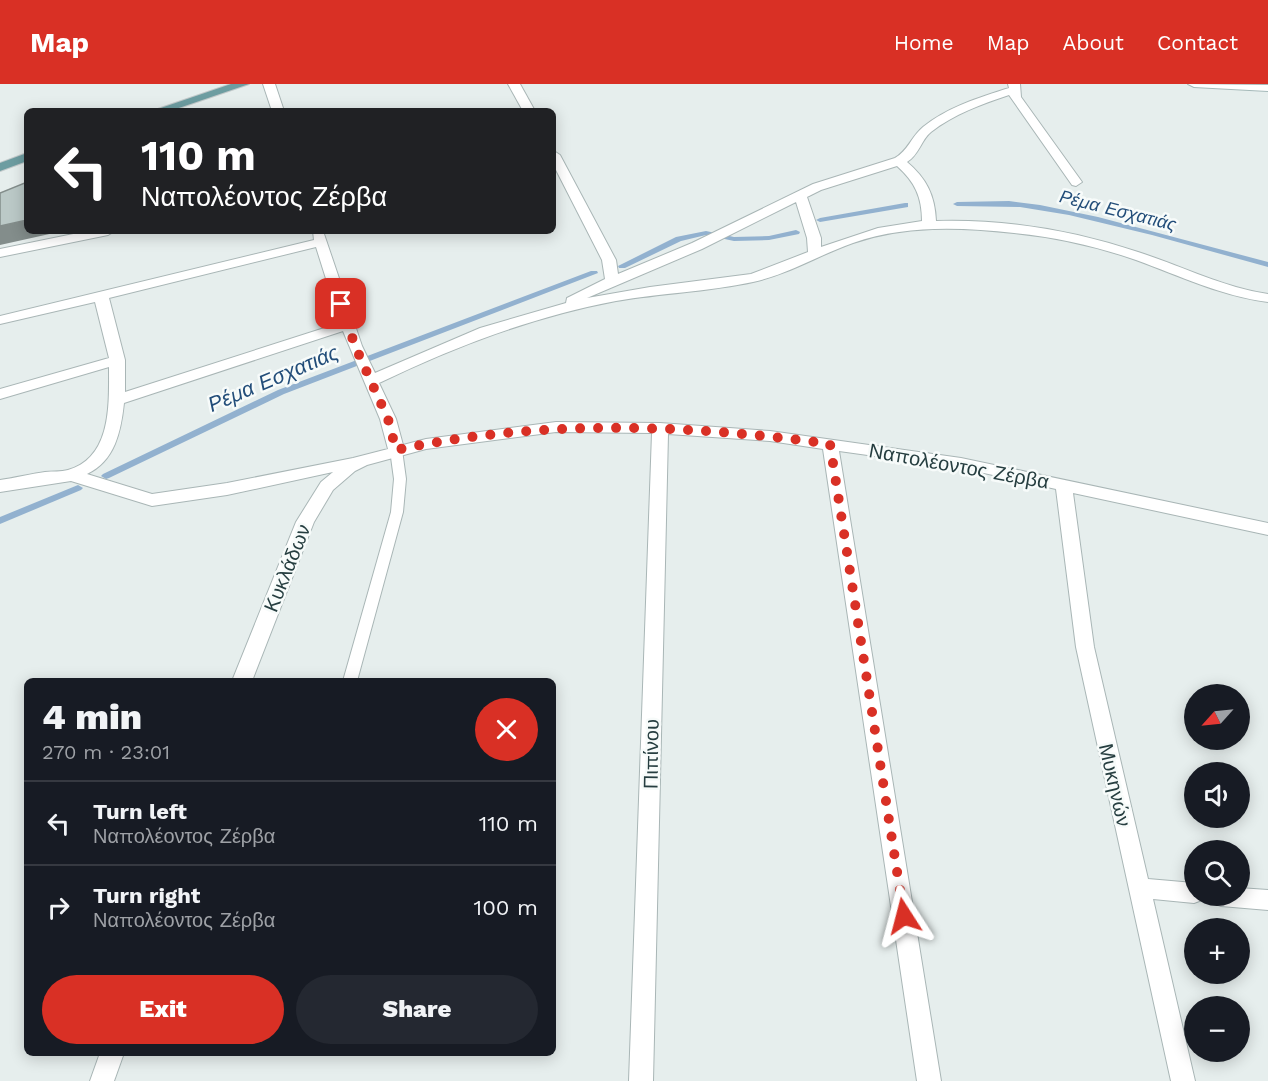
<!DOCTYPE html>
<html lang="en">
<head>
<meta charset="utf-8">
<style>
  :root { --surface:#171b24; --page:#242831; --text:#f1f3f6; --muted:#9ea1a6; --line:#363941; --accent:#d93025 }
  body { margin:0; font-family:"Work Sans",sans-serif; background:var(--page); color:var(--text); height:100vh; display:flex; flex-direction:column; font-size:22px; white-space:nowrap }
  * { box-sizing:border-box; margin:0 }
  p { font-size:20px; color:var(--muted) }
  .icon { flex:none; width:33px; height:33px; fill:none; stroke:currentColor; stroke-width:2; stroke-linecap:round; stroke-linejoin:round }
  .map { position:relative; flex:1; overflow:hidden }
  .sheet { position:absolute; left:24px; top:594px; width:532px; height:378px; display:flex; flex-direction:column; background:var(--surface); border-radius:9px; box-shadow:0 3px 15px #0003 }
  .sheet>* { flex:none }
  .hud { position:absolute; left:24px; top:24px; width:532px; height:126px; border-radius:9px; box-shadow:0 3px 15px #0003; background:#202124; color:#fff; overflow:hidden }
  .needle { width:39px; rotate:243deg }
  .tools { position:absolute; left:1184px; top:600px; display:grid; gap:12px }
  .tools a { display:grid; place-items:center; width:66px; height:66px; border-radius:50%; background:var(--surface); box-shadow:0 3px 15px #0003; font-size:30px }
  .pin { position:absolute; display:grid; place-items:center; width:51px; height:51px; color:#fff; margin:-26px; border-radius:12px; box-shadow:0 3px 9px #0006 }
  .me { position:absolute; width:66px; margin:-33px; rotate:351deg; stroke-linejoin:round; filter:drop-shadow(0 0 4px #0008) }
  .turn { display:flex; align-items:center; gap:21px; height:126px; padding:0 18px; font-size:27px }
  .turn .icon { width:78px; height:78px; stroke-width:2.5 }
  .turn b { display:block; font-size:42px; line-height:51px }
  .round { display:grid; place-items:center; flex:none; width:63px; height:63px; border-radius:32px; background:var(--page) }
  .headline { display:flex; align-items:center; justify-content:space-between; height:102px; padding:0 18px }
  h1 { font-size:36px; font-weight:800; line-height:45px }
  .cta { display:flex; gap:12px; margin-top:auto; padding:12px 18px }
  .cta a { flex:1; height:69px; border-radius:36px; background:var(--accent); color:#fff; font-size:24px; font-weight:800; line-height:69px; text-align:center }
  .cta a+a { background:var(--page); color:var(--text) }
  ul { padding:0; list-style:none }
  li { display:flex; align-items:center; gap:18px; height:84px; padding:0 18px; border-top:2px solid var(--line) }
  li div { flex:1 }
  li b { display:block; font-size:22px }
  li em { font-style:normal }
  header { display:flex; align-items:center; gap:36px; box-sizing:border-box; height:84px; padding:0 30px; background:var(--accent); color:#fff }
  header strong { font-size:28px }
  nav { display:flex; gap:33px; margin-inline-start:auto; font-size:21px }
  .map>svg:first-child { display:block }
</style>
</head>
<body>
<header>
<strong>Map</strong>
<nav><a>Home</a><a>Map</a><a>About</a><a>Contact</a></nav>
</header>
<div class="map">
<svg width="1268" height="997" viewBox="0 0 1268 997">
  <rect width="100%" height="100%" fill="#e6eeed"/>
  <g fill="none" stroke-linecap="round" stroke-linejoin="round">
    <g fill="#92b1cf" fill-rule="evenodd">
      <path d="M1009,117L1040,121L1098,133L1268,178V183L1152,151L1069,131L1020,123L957,122L953,120L957,118Z"/>
      <path d="M905,119H908V123L820,138L816,136L820,134Z"/>
      <path d="M796,146L800,148L799,150L769,156L734,157L706,151L681,157L625,184H619L618,182L676,153L706,147L734,153L769,152Z"/>
      <path d="M591,187H597L598,189L284,310L109,394L106,395L101,392L103,390L278,306Z"/>
      <path d="M78,401L83,404L81,406L0,440V433Z"/>
    </g>
    <g stroke="#a9b6b6" stroke-width="2">
      <path id="service" d="M396,362L402,366L406,395L403,428L357,597H343L391,428L394,395L390,366Z"/>
    </g>
    <g stroke="#a9b6b6" stroke-width="2">
      <g id="minor">
        <path d="M263,0H275L284,27H272Z"/>
        <path d="M508,0H520L535,27H523Z"/>
        <path d="M1008,0H1020L1021,13L1082,98L1076,102L1072,101L1009,11C982,20 954,30 931,48C921,56 919,71 907,78C926,94 935,111 936,137C1004,135 1073,146 1138,168C1182,182 1222,203 1268,210V218C1221,212 1180,192 1136,176C1096,162 1055,153 1014,149C960,143 904,141 853,159C819,171 789,190 753,198C708,208 661,209 616,217C532,233 456,262 379,299L396,335L403,361L426,355L556,338L660,339L770,347L961,374L1268,439V451L1073,409L1094,563L1148,795L1194,799V812H1204L1202,816L1194,819L1153,815L1195,997H1171L1076,563L1056,405L961,384L839,367L941,997H917L823,365L770,357L668,350L653,997H629L652,349L556,348L426,365L367,381L355,387L333,406L314,438L252,597H232L296,438L321,398L333,388L227,411L152,422L71,397L0,408V396C15,394 30,390 45,388C53,387 61,388 68,386C112,373 109,320 109,283L0,315V305L109,274L95,218L0,240V232L314,156L313,147H323L362,262L375,289L480,244L566,219L567,214L605,195L602,176L554,82V67L560,71L616,176L618,190L692,159L813,100L895,74C908,67 911,53 923,43C948,23 978,14 1009,4ZM897,82C915,98 922,113 922,137L878,144L821,163V154L807,113L821,106ZM796,118L807,154L808,168L751,190L650,203L587,214L702,165ZM316,163L340,239L125,308V276L109,214ZM343,247L380,335L388,365L353,374L227,399L152,410L87,390C115,377 121,347 124,319Z"/>
        <path d="M88,147H115L108,151L0,173V165Z"/>
        <path d="M1239,804L1268,806V826L1221,822L1213,819L1210,812H1239Z"/>
        <path d="M100,969H124L114,997H90Z"/>
      </g>
    </g>
    <g stroke="#a5b9b9" stroke-width="2">
      <path id="secondary" d="M1188,0L1268,1V7L1194,3Z"/>
    </g>
    <g stroke="#c2c9ca" stroke-width="2">
      <g id="primary">
        <path d="M231,0H249L170,27H152Z"/>
        <path d="M27,69V77L0,87V79Z"/>
      </g>
    </g>
    <use href="#service" fill="#fff" fill-rule="evenodd"/>
    <use href="#minor" fill="#fff" fill-rule="evenodd"/>
    <use href="#secondary" fill="#fff" fill-rule="evenodd"/>
    <use href="#primary" fill="#6d9da1" fill-rule="evenodd"/>
  </g>
  <path fill="#838d8b" d="M27,136V147H63L0,161V142Z"/>
  <path fill="#bbc9c7" stroke="#838d8b" stroke-width="1.5" d="M27,98V136L0,142V109Z"/>
  <g fill="none" stroke-linecap="round" stroke-linejoin="round">
    <path stroke="#d93025" stroke-width="10" stroke-dasharray="0 18" d="M341,220L355,262L388,335L396,366C541,335 684,340 830,360L904,832"/>
  </g>
  <g text-anchor="middle" dominant-baseline="central" stroke-width="5" stroke-linejoin="round" paint-order="stroke">
    <g font-size="18" font-style="italic" fill="#224d79" stroke="#f7fbfa">
      <text transform="translate(1118 126) rotate(14)">Ρέμα Εσχατιάς</text>
    </g>
    <g font-size="20" fill="#263e40" stroke="#f7fbfa">
      <text transform="translate(959 382) rotate(10)">Ναπολέοντος Ζέρβα</text>
      <text transform="translate(287 484) rotate(-68)">Κυκλάδων</text>
      <text transform="translate(651 670) rotate(-89)">Πιπίνου</text>
      <text transform="translate(1115 701) rotate(77)">Μυκηνών</text>
    </g>
    <g font-size="21" font-style="italic" fill="#224d79" stroke="#f7fbfa">
      <text transform="translate(273 294) rotate(-23)">Ρέμα Εσχατιάς</text>
    </g>
  </g>
</svg>
<div class="tools">
<a><svg class="needle" viewBox="-14 -14 28 28"><path d="M0-13l5 13h-10z" fill="#e53935"/><path d="M0 13l5-13h-10z" fill="#9ea1a6"/></svg></a>
<a><svg class="icon" aria-label="sound" viewBox="0 0 24 24"><path d="M4 9h4l5-4v14l-5-4H4zM17 9q2 3 0 6"/></svg></a>
<a><svg class="icon" aria-label="search" viewBox="0 0 24 24"><circle cx="10" cy="10" r="6"/><path d="M15 15l6 6"/></svg></a>
<a>+</a>
<a>−</a>
</div>
<div class="pin" style="left:341px;top:220px;background:#d93025"><svg class="icon" aria-label="arrive" viewBox="0 0 24 24"><path d="M6 21V4h12l-3 4 3 4H6"/></svg></div>
<svg class="me" style="left:904px;top:832px" viewBox="-20 -20 40 40"><path d="M0-17L14 15 0 8-14 15z" fill="#d93025" stroke="#fff" stroke-width="4"/></svg>
<div class="hud">
<div class="turn"><svg class="icon" aria-label="left" viewBox="0 0 24 24"><path d="M17 20v-9H6M10 6l-5 5 5 5"/></svg><div><b>110 m</b>Ναπολέοντος Ζέρβα</div></div>
</div>
<section class="sheet">
<div class="headline"><div><h1>4 min</h1><p>270 m · 23:01</p></div><a class="round" style="background:#d93025;color:#fff"><svg class="icon" aria-label="close" viewBox="0 0 24 24"><path d="M6 6l12 12M18 6L6 18"/></svg></a></div>
<ul>
<li><svg class="icon" aria-label="left" viewBox="0 0 24 24"><path d="M17 20v-9H6M10 6l-5 5 5 5"/></svg><div><b>Turn left</b><p>Ναπολέοντος Ζέρβα</p></div><em>110 m</em></li>
<li><svg class="icon" aria-label="right" viewBox="0 0 24 24"><path d="M7 20v-9h11M14 6l5 5-5 5"/></svg><div><b>Turn right</b><p>Ναπολέοντος Ζέρβα</p></div><em>100 m</em></li>
</ul>
<div class="cta"><a>Exit</a><a>Share</a></div>
</section>
</div>
</body>
</html>
